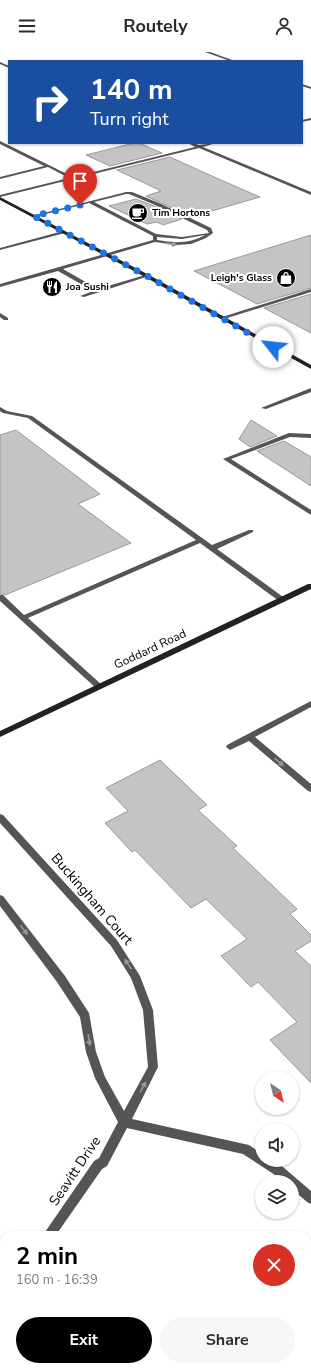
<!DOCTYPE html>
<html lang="en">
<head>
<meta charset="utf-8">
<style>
  :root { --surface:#fff; --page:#f7f7f7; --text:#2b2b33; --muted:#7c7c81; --accent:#000 }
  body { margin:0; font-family:"Nunito Sans",sans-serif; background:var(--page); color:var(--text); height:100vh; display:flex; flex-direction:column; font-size:15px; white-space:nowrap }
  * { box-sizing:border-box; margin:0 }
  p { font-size:13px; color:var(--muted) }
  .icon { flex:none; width:22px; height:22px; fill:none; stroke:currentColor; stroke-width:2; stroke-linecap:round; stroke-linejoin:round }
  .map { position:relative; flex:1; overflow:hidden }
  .side { position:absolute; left:0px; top:1179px; width:311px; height:140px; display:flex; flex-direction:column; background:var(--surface); border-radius:12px 12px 0 0; box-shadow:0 1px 3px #0004 }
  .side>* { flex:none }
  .hud { position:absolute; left:8px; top:8px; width:295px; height:84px; border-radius:0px; box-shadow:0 1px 3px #0004; background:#1a4fa0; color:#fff; overflow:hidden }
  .needle { width:26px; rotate:145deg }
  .tools { position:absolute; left:255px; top:1019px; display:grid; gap:8px }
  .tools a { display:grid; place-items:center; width:44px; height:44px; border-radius:50%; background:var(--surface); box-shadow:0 1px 3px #0004; font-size:20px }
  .pin { position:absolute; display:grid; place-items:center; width:34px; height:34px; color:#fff; margin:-41px -17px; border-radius:50% 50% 50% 0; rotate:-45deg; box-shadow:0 0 4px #0007 }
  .pin .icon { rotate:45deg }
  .me { position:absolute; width:44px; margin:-22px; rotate:299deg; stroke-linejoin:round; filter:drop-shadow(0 0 3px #0008) }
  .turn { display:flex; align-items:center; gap:14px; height:84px; padding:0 16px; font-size:18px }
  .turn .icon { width:52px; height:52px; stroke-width:2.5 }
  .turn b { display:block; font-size:28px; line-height:34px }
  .round { display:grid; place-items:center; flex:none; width:42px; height:42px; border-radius:21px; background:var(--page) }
  .head { display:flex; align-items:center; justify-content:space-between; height:68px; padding:0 16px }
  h1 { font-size:24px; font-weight:700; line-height:30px; color:var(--accent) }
  .button { display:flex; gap:8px; margin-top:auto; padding:8px 16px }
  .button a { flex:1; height:46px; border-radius:24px; background:var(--accent); color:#fff; font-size:16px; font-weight:700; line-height:46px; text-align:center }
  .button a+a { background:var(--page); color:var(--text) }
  header { display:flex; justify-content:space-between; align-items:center; height:52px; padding:0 16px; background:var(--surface); font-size:18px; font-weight:700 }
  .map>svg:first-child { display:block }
</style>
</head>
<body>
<header><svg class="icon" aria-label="menu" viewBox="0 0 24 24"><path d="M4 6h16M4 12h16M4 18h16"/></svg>Routely<svg class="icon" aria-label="person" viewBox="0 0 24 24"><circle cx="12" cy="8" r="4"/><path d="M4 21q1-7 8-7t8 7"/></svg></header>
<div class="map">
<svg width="311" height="1319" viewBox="0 0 311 1319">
  <rect width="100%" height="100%" fill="#fff"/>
  <g fill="#c4c4c4" stroke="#999">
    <path d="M134,91H139L162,101L110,114L86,103Z"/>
    <path d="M170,105L214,125L260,145L191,165L146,144L161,139L117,118Z"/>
    <path d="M136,147L154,154L182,167L163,173L157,170L147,172L109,154Z"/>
    <path d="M311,183V236L257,252L194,219Z"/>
    <path d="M311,242V281L264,256Z"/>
    <path d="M251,368L277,384L250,395L239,387Z"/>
    <path d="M16,378L100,442L78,452L131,491L5,543L0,542V383Z"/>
    <path d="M284,389L311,405V434L257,399Z"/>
    <path d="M160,708L207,753L198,758L237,794L233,796L297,857L290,862L311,883V889L295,899L311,914V1031L270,988L297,970L258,930L251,935L221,904L247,887L206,847L191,856L135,798L132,800L105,771L128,759L106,736Z"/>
  </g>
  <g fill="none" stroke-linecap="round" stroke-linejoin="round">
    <g fill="#555" fill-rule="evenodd">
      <path d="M0,89L73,125L74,126L71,127L48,115L0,127V125L44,114L0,92Z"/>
      <path d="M126,140H132L159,151L211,176L213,181L206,186L191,192L177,193L155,190L63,217L98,237L145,223L149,224L84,245L80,244L93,239L58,219L0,235V232L153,188V184L89,151L34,165L32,164ZM126,142H129L155,153L207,178L209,181L182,185L156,182L94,150ZM205,183C190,192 174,191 157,188V185L182,187Z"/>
      <path d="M63,179L65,180V181L0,198V196Z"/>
      <path d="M311,237V240L224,267L219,266Z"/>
      <path d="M0,261L8,266V268H4L0,265Z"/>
      <path d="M311,336V340L266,357L261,356Z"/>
      <path d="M0,355L7,359L32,364L212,493L249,478H253V480L217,497L286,547L285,549H279L200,491L28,566L103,634L99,637L96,636L0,549V543H3L24,563L196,488L28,366L3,361L0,359Z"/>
      <path d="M289,381L311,382V386L290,385L231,407L311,458V463L223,407Z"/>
      <path d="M311,649V655L255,685L311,732V740L308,739L249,689L230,698L226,695L227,693Z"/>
    </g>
    <g fill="#555" fill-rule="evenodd">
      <path d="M205,0H210L235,9H230Z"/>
      <path d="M0,10L9,14V16L0,12Z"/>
      <path d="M302,32L311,35V37L302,34Z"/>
      <path d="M311,66V68L302,70V68Z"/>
      <path d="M188,91H193L199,93L216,91L203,95L311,140V143L199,96L0,145V143L195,95Z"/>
      <path d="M0,762L3,763L117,888L140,924L153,958L158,1015L132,1067L249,1093L262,1102V1108H272L283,1115L311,1139V1152L307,1150L292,1137V1130H283L275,1123L243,1102L127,1076L107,1114L102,1117L56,1183H43L94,1109L99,1106L118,1070L95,1026L86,1000L80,965L57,930L0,854V843L3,844L65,924L89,961L96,1000L105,1025L124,1059L148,1015L143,958L131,926L111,894L0,771Z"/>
      <path d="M4,1216V1229L0,1231V1218Z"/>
    </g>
    <g fill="#222" fill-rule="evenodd">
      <path d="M0,145L149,223L311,313V317L145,225L0,148Z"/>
      <path d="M308,532H311V537L0,685V679Z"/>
    </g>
  </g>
  <defs><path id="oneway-solid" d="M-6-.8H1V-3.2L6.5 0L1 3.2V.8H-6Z"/></defs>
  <g fill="#999">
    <use href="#oneway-solid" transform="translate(171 192) rotate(8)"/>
    <use href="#oneway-solid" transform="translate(279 710) rotate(40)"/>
    <use href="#oneway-solid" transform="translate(24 878) rotate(53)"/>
    <use href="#oneway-solid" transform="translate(128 912) rotate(-124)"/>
    <use href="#oneway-solid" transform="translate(89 988) rotate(81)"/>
    <use href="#oneway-solid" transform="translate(143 1035) rotate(-61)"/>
  </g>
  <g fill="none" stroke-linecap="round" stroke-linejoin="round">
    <path stroke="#1a73e8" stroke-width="7" stroke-dasharray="0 12.6" d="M80,153L34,164L147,224L273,295"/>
  </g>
  <defs>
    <g id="cafe-disc" transform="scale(1)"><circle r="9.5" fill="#000" stroke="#fff"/><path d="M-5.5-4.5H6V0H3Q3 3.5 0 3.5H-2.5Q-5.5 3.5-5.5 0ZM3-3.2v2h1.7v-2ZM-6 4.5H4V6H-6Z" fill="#fff"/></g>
    <g id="shop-disc" transform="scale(1)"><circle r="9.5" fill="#000" stroke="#fff"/><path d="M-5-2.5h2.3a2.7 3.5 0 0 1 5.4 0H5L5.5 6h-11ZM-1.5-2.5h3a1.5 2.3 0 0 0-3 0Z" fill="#fff"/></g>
    <g id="restaurant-disc" transform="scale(1)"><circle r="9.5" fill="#000" stroke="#fff"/><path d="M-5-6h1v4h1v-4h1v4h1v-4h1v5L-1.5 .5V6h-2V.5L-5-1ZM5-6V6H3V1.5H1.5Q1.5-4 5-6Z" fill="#fff"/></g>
  </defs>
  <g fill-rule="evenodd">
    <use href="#cafe-disc" x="138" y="161"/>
    <use href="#shop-disc" x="286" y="226"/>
    <use href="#restaurant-disc" x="52" y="235"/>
  </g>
  <g text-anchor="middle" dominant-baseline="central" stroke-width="4" stroke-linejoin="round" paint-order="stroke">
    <g font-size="10" font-weight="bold" fill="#000" stroke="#fff" text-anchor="start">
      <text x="152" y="161">Tim Hortons</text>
      <text x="272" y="226" text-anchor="end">Leigh's Glass</text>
      <text x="66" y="235">Joa Sushi</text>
    </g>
    <g font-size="12" fill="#000" stroke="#fff">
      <text transform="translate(150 597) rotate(-25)">Goddard Road</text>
    </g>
    <g font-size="14" fill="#000" stroke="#fff">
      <text transform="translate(92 847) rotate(49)">Buckingham Court</text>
      <text transform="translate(75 1119) rotate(-56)">Seavitt Drive</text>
    </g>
  </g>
</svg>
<div class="tools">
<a><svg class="needle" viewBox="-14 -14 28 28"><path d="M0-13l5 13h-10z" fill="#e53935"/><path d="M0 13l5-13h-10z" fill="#7c7c81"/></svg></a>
<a><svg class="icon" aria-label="sound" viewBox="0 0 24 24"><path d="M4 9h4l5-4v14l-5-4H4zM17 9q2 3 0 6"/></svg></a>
<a><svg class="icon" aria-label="layers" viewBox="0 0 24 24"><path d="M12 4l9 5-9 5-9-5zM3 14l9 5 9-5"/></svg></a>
</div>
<div class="pin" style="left:80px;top:153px;background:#d93025"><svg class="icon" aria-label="arrive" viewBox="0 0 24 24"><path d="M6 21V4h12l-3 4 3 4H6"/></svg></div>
<svg class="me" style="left:273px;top:295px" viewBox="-20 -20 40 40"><circle r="19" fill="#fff"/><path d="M0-13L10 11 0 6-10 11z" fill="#1a73e8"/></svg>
<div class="hud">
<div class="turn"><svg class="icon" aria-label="right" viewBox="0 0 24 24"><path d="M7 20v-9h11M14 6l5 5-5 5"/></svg><div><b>140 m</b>Turn right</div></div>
</div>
<section class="side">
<div class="head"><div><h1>2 min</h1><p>160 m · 16:39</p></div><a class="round" style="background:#d93025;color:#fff"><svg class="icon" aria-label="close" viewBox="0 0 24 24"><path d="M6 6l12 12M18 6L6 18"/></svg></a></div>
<div class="button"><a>Exit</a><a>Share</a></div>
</section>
</div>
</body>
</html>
